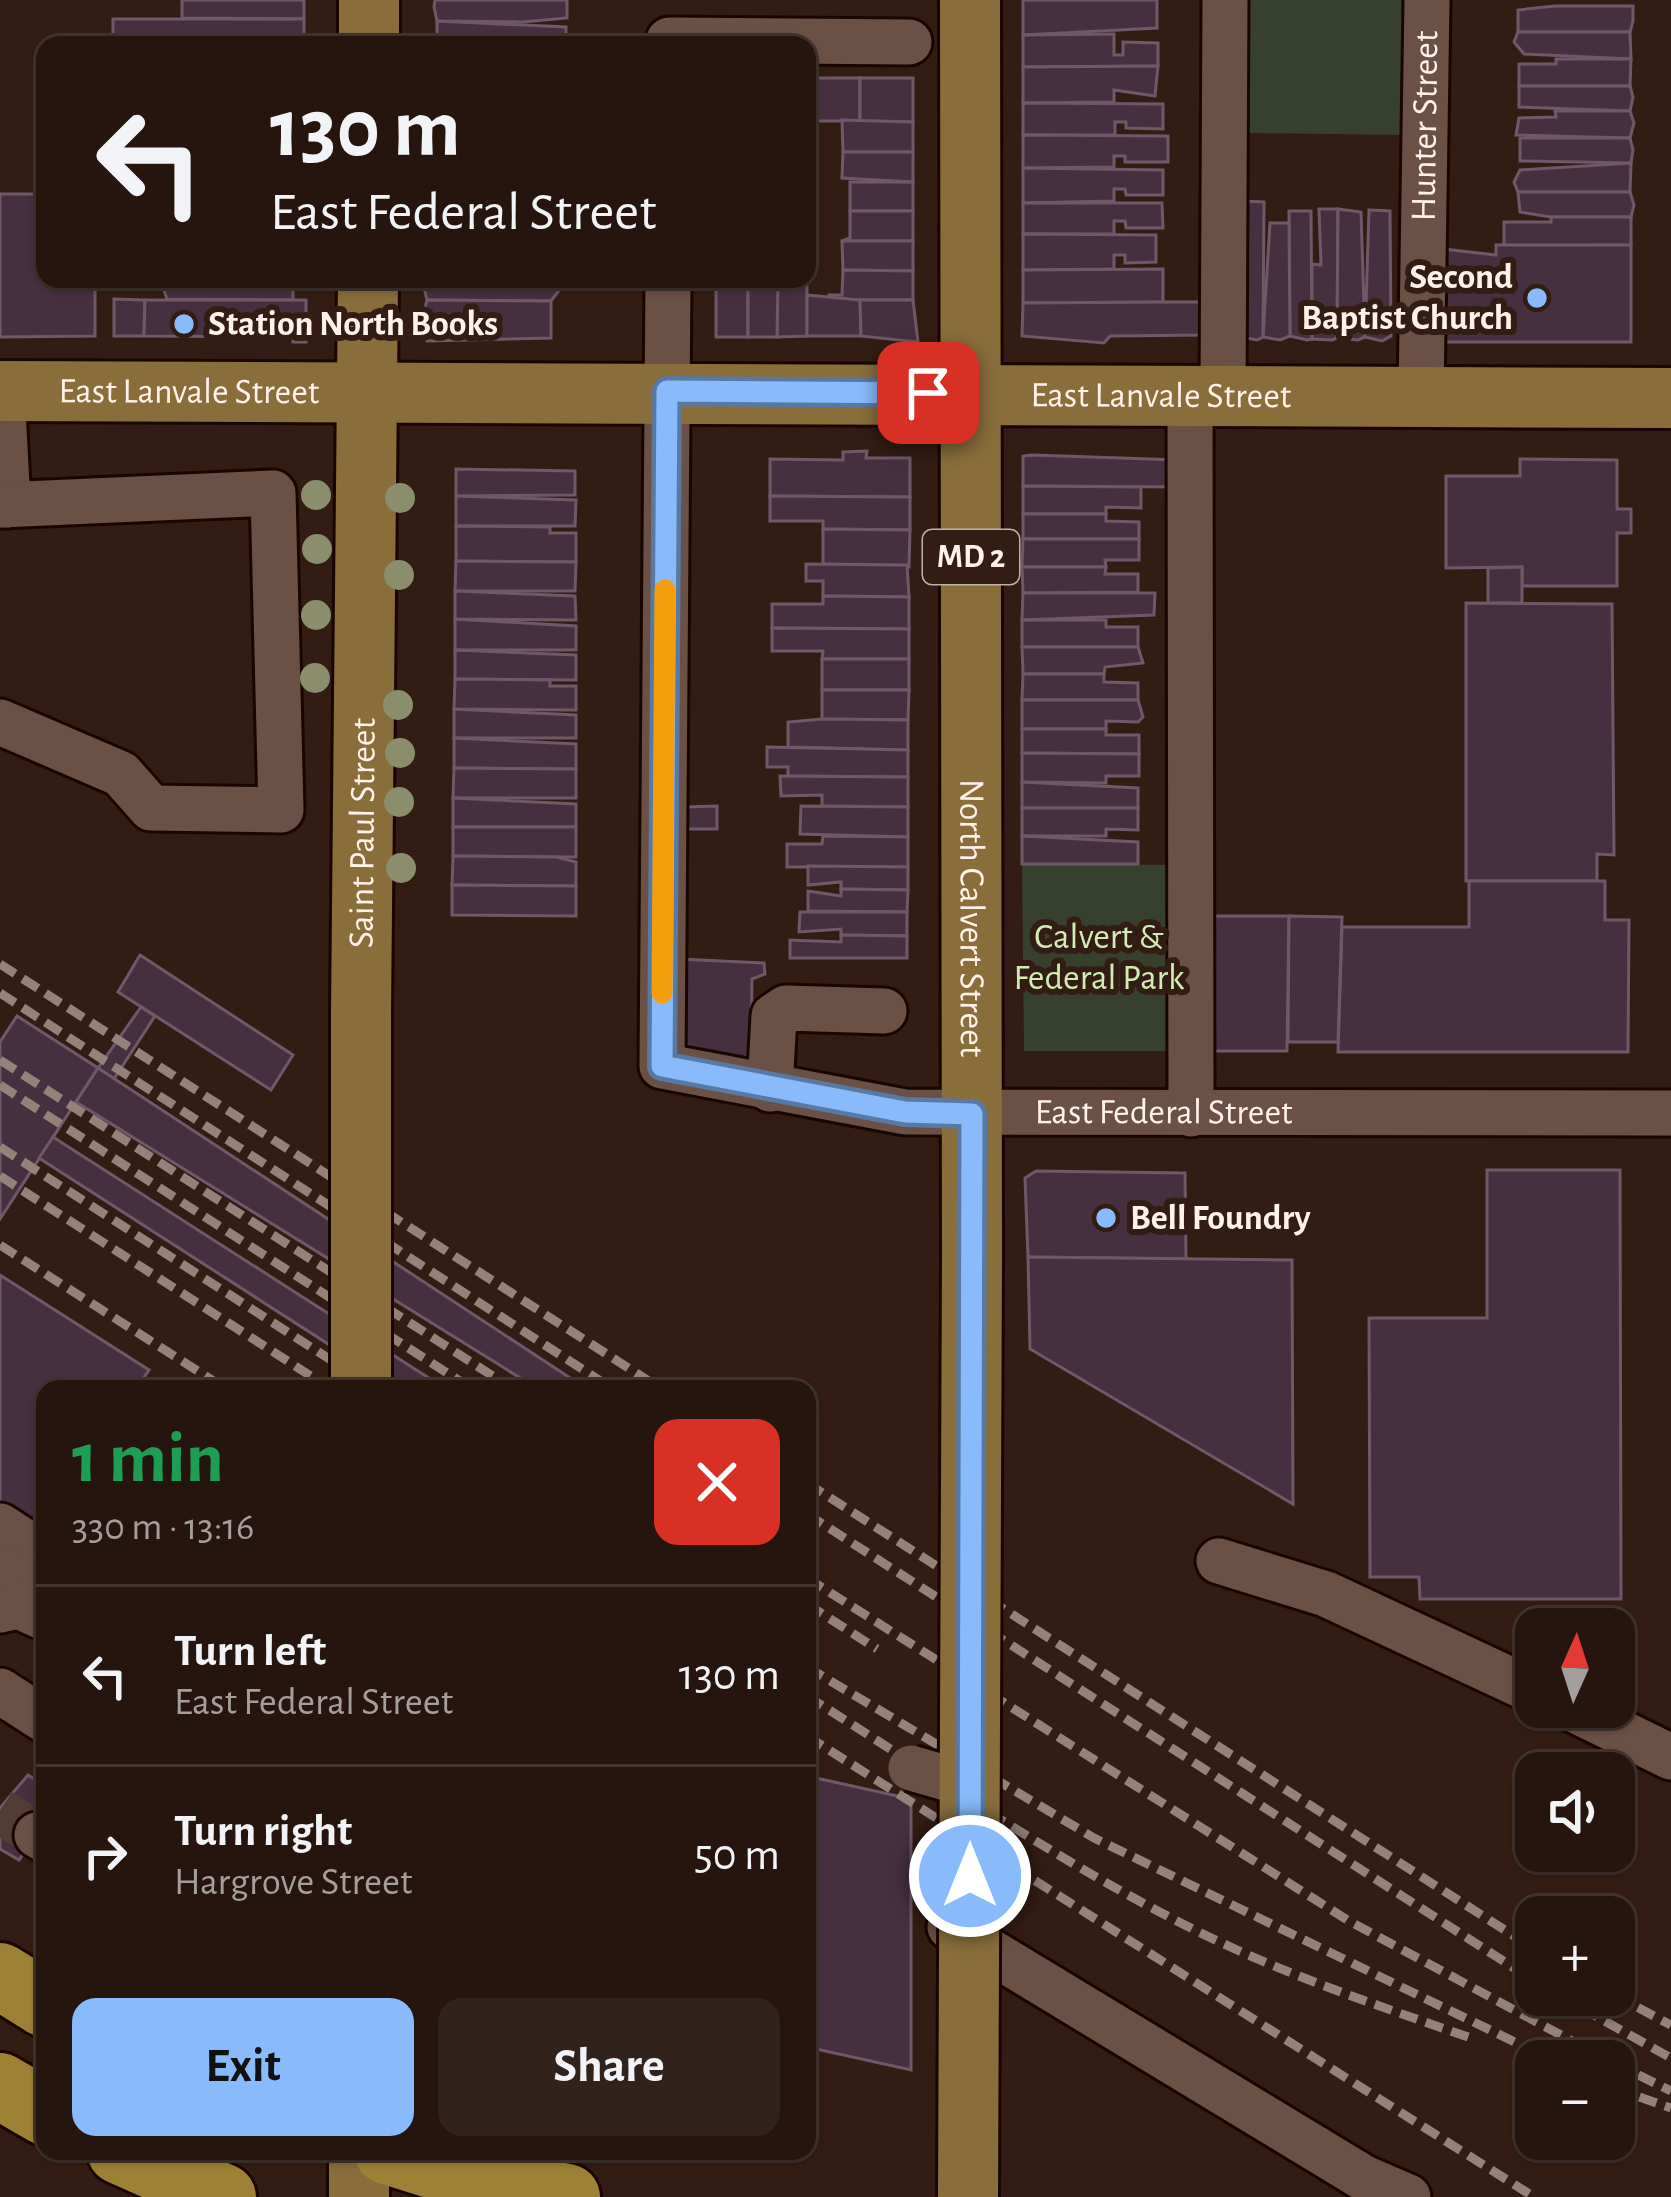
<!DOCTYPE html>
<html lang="en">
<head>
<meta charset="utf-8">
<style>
  :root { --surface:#26150e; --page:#32221c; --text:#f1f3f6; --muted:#a49f9e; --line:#42342e; --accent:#88bafc }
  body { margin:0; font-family:"Alegreya Sans",sans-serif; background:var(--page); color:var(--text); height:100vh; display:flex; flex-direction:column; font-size:45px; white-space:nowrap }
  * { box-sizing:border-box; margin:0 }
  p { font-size:39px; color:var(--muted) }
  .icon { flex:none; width:66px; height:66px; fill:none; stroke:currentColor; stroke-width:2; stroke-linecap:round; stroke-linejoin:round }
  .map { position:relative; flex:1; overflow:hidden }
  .drawer { position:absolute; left:36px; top:1380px; width:780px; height:780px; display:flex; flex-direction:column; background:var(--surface); border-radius:24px; box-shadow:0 3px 9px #0004,0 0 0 3px var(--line) }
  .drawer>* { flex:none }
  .banner { position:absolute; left:36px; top:36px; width:780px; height:252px; border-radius:24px; box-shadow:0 3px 9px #0004,0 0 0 3px var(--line); background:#26150e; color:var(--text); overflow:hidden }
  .needle { width:78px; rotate:3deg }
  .tools { position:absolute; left:1515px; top:1608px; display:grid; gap:24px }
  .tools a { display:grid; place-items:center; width:120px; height:120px; border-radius:24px; background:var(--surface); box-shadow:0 3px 9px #0004,0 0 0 3px var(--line); font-size:60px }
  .pin { position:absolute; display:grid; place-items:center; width:102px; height:102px; color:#fff; margin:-51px; border-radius:24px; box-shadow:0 6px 18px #0006 }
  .me { position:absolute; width:132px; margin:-66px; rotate:0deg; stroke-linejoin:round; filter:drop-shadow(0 0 9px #0008) }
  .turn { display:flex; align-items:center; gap:42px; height:252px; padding:0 36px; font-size:54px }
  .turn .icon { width:156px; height:156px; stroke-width:2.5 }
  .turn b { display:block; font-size:84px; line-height:102px }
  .round { display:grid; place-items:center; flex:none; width:126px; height:126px; border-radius:24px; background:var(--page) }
  .headline { display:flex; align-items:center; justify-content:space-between; height:204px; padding:0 36px }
  h1 { font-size:72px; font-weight:700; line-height:90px; color:#1e9e55 }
  .button { display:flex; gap:24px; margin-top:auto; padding:24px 36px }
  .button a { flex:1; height:138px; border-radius:24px; background:var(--accent); color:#111; font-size:48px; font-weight:700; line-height:138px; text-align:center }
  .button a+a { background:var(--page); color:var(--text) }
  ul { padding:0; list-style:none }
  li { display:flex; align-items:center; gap:36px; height:180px; padding:0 36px; border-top:3px solid var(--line) }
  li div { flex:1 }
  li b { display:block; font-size:45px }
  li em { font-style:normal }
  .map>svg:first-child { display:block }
</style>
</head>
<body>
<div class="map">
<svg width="1671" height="2197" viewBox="0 0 1671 2197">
  <rect width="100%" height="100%" fill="#331c13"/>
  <g fill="#37402d">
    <path d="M1243,0H1410L1407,135L1241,133Z"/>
    <path d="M1022,864L1173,865L1175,1051H1024Z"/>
  </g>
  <g fill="#463040" stroke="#705869" stroke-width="3">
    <path d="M182,0H304V19L182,18Z"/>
    <path d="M567,0V18L523,22L437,21L434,7L435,0Z"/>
    <path d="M1023,0H1157V28L1023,35Z"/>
    <path d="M1555,6H1633V21L1630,32H1518V10Z"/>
    <rect x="113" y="19" width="191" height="26"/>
    <path d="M437,21L566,27V45H437Z"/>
    <path d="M1518,32H1630L1631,59L1524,54L1514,42Z"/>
    <path d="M1114,34V55H1123V42L1158,43V66L1023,67V35Z"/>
    <path d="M1556,59H1631L1630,86H1519V64H1556Z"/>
    <path d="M1158,66L1155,96L1114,90V102L1023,103V67Z"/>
    <rect x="807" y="78" width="53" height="43"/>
    <path d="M913,78V122L860,121V78Z"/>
    <path d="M1519,86H1630L1633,97L1630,111L1519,107Z"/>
    <path d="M1023,103L1163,104V129L1126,128V122H1115V135H1023Z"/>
    <path d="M1555,111H1630L1634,123L1630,138L1516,135L1519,118L1556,117Z"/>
    <path d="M842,120L913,122V152H843Z"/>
    <path d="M1023,135L1168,136V162H1125V156H1114V167L1023,168Z"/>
    <path d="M1520,138H1630L1633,150L1631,163L1520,161Z"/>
    <path d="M843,152H913V182L842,178Z"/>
    <path d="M1631,163L1630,192H1518L1514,182L1520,170Z"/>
    <path d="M1023,168L1163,170V195H1126L1125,189H1114V201L1023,203Z"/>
    <rect x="850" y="182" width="63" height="29"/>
    <path d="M1518,192H1630L1634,205L1631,217H1551L1520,212Z"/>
    <path d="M0,194H45V279H95V336L0,337Z"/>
    <path d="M1240,201L1264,202L1263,337L1257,340L1237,336Z"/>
    <path d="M1023,203H1162L1163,228H1126L1125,221H1114V234H1023Z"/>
    <path d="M1319,209H1338L1337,338L1332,340L1312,339V264L1321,265Z"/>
    <path d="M1338,209L1361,212L1365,337L1358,340L1337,338Z"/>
    <path d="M1369,210L1390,211L1391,336L1382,341L1365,337Z"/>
    <path d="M850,211H913V241H842L850,238Z"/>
    <path d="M1289,211H1311L1312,339L1307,340L1290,336Z"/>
    <path d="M1551,217H1631V245L1504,246V222H1551Z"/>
    <path d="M1270,223H1289L1290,336L1280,340L1263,337Z"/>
    <path d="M1023,234L1156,235V262L1125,263V255H1114V269L1023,270Z"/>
    <path d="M842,241H913V271L843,270Z"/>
    <path d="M1496,245H1631V342H1443V249L1496,255Z"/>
    <path d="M807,262V336L777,337L778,279H807Z"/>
    <path d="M1163,269V302L1023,303V270Z"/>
    <path d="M843,270L913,271V300H829V295H842Z"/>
    <path d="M160,279H293V300L167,299Z"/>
    <path d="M422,279H559L560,289L551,301L427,300Z"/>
    <rect x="716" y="279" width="32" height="58"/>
    <path d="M748,279H778L777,337H748Z"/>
    <path d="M807,295L860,300L861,336H807Z"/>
    <path d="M114,299L145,300L144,336H114Z"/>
    <path d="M145,300H306V342H293V337L144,336Z"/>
    <path d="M427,300L551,301V338L427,341L422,320Z"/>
    <path d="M860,300H913L918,342L861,336Z"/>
    <path d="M1163,302H1208V335L1110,336L1104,343L1022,336L1023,303Z"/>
    <path d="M867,451L866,458H910V497L770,496V459L843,460V452Z"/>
    <path d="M1032,455L1179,460V487L1023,486V456Z"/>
    <path d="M1520,459L1617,460V509H1631V533H1617V586H1522V567L1446,568V476H1520Z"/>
    <path d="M456,469L575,471V495L456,496Z"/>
    <path d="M1023,486L1141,487V508L1106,507V514H1023Z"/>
    <path d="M456,496L576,500L575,526H456Z"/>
    <path d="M770,496L910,497V530L823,529V521H770Z"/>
    <path d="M1023,514H1106V521L1139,522V539H1023Z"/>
    <path d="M456,526L550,527V533H576V562L456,561Z"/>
    <path d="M823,529L910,530L909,567L823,564Z"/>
    <path d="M1023,539H1139V560H1105L1106,567H1022Z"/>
    <path d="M456,561L576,562L575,591H455Z"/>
    <path d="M806,564L907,565L909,597L823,596V581H806Z"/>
    <path d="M1022,567H1106L1105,574H1138V592L1023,593Z"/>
    <path d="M1522,567V603H1488V568Z"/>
    <path d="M455,591L575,596L576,620L455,619Z"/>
    <path d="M1023,593H1155L1154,615L1022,620Z"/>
    <path d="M823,596L909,597V629L772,628V604H823Z"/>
    <path d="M1466,603L1612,604L1614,855L1597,854V881H1466Z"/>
    <path d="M455,619L576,626V650H455Z"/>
    <path d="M1022,620H1106V627H1138V647H1022Z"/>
    <path d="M772,628L909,629V659H822L823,651H772Z"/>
    <path d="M1022,647H1138L1143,663L1105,667L1104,674H1023Z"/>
    <path d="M455,650L576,655V680L455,679Z"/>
    <rect x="822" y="659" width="87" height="31"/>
    <path d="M1023,674H1104V682L1138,683V700H1022Z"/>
    <path d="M455,679L550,680V686H576V710L454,709Z"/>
    <path d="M822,690H909L908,720L822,719Z"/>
    <path d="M1022,700H1138L1143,717L1138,722L1106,721V729H1022Z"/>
    <path d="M454,709L576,715V738H454Z"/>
    <path d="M822,719L908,720V750L788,747V722Z"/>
    <path d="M1022,729H1106V735H1139V754L1022,753Z"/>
    <path d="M454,738L576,744V769L454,768Z"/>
    <path d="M767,747L908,750V777L788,776V767H767Z"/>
    <path d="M1022,753L1139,754V776H1106V783L1022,782Z"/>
    <path d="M454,768L576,769V798H453Z"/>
    <path d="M780,776L908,777V807L822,806V795L781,796Z"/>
    <path d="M1022,782L1138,788V808H1022Z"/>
    <path d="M453,798L576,804V827H453Z"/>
    <path d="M717,806V829H686V807Z"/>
    <path d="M801,806L908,807V837L800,834Z"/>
    <path d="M1022,808H1138V830L1106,829V836H1022Z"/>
    <path d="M453,827H576V857L453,856Z"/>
    <path d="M823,836L908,837V867H787V844H822Z"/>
    <path d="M1022,836L1138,842V864H1022Z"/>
    <path d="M453,856L557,857L576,862V886L452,885Z"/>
    <path d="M808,866L908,867V890L841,889V882L808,885Z"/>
    <path d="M1469,881H1605V920H1629L1628,1052H1338L1342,927H1469Z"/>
    <path d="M452,885L576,886V916L452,915Z"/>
    <path d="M841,889L908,890L907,912L808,911V891L841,896Z"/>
    <path d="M800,912H907V936L841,935V929L799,932Z"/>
    <path d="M1198,916H1289L1287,1051H1198Z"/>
    <path d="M1289,916L1342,917L1338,1042H1288Z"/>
    <path d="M841,935L907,936V958H790V940L841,942Z"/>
    <path d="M140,955L293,1055L271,1090L118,992Z"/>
    <path d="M679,959L764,963L765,974L752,979L751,1057L678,1056Z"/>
    <path d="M141,1007L155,1016L114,1079L98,1068Z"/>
    <path d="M17,1016L98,1068L0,1219V1042Z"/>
    <path d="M98,1068L587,1389H538L76,1102Z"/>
    <path d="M53,1137L446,1389H398L39,1158Z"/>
    <path d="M1487,1170H1620L1621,1599H1420L1419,1577H1370L1369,1318H1487Z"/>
    <path d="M1036,1171L1185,1173L1186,1259L1028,1257L1025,1178Z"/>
    <path d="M1028,1257L1292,1260L1293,1504L1030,1349Z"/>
    <path d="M0,1275L149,1370L136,1389H45V1530L0,1502Z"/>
    <path d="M28,1775L45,1786V1822L19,1860L0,1849V1808Z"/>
    <path d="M807,1776L911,1799V2070L807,2047Z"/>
  </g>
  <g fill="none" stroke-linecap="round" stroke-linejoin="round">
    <path stroke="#523c34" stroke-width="45" stroke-dasharray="45 22" stroke-linecap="butt" d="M0,1811L37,1835"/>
    <g stroke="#1a0601" stroke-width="51">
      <g id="minor">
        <path d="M669,40L909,42"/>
        <path id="s1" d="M668,279L662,1066L905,1112L1671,1113"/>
        <path d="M2,391L8,505"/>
        <path d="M1190,395L1191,1114"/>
        <path d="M1223,395L1225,0"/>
        <path id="s2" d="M1421,396L1427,0"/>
        <path d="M0,505L273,493L281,810L151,808L121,774L0,722"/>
        <path d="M770,1089L774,1016L786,1008L884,1011"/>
        <path d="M0,1526L45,1555"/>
        <path d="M1219,1561L1326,1594L1536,1692"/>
        <path d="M0,1568L45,1586"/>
        <path d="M0,1610L18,1606L45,1618"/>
        <path d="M0,1691L45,1720"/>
        <path d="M1569,1707L1671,1757"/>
        <path d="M37,1835L45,1840"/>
        <path d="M950,1927L1364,2178L1408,2197"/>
      </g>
    </g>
    <g stroke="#1a0601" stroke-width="66">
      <g id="major">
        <path id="s3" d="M970,0L972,1254"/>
        <path d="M369,45V0"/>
        <path id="s4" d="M0,391L1671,398"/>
        <path id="s5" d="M361,1013L368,279"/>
        <path d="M359,2151V2197"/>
      </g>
    </g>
    <g stroke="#1a0601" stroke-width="72">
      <g id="highway">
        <path d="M0,1976L45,2004"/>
        <path d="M0,2086L45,2112"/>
        <path d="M120,2151L223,2197"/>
        <path d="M387,2151L463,2175L567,2197"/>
      </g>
    </g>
    <use href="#minor" stroke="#6b5045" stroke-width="45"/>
    <use href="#major" stroke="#896e3c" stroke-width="60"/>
    <use href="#highway" stroke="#9d8236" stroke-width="66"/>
    <g stroke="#93817a" stroke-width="9" stroke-dasharray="18 9" stroke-linecap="butt">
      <path d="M0,964L661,1389"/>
      <path d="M0,993L613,1389"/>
      <path d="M0,1060L513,1389"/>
      <path d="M0,1085L472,1389"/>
      <path d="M0,1147L376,1389"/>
      <path d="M0,1176L331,1389"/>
      <path d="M0,1245L226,1389"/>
      <path d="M807,1483L1536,1950"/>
      <path d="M807,1514L1536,1982"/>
      <path d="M807,1578L1349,1921L1609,2061"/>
      <path d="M807,1604L877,1649"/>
      <path d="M807,1667L1094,1838L1554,2061"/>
      <path d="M807,1696C938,1778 1067,1868 1207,1936C1292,1977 1382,2007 1471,2038"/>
      <path d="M807,1736L1534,2197"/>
      <path d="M1558,1995L1671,2058"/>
      <path d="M1614,1995L1671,2025"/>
      <path d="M1614,2063L1671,2091"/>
      <path d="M1614,2088L1671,2108"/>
    </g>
    <g stroke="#1a0601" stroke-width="51" stroke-linecap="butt">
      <path id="minor-bridge" d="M911,1768L970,1785"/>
    </g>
    <g stroke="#1a0601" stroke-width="66" stroke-linecap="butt">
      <g id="major-bridge">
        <path d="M361,1013V1389"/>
        <path d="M968,2197L972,1254"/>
      </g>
    </g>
    <use href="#minor-bridge" stroke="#6b5045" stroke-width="45"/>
    <use href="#major-bridge" stroke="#896e3c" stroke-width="60"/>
  </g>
  <g fill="#8a8e6c">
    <circle cx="316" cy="495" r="15"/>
    <circle cx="400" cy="498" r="15"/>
    <circle cx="317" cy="549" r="15"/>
    <circle cx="399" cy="575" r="15"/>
    <circle cx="316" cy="615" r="15"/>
    <circle cx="315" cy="678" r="15"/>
    <circle cx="398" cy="705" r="15"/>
    <circle cx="400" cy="753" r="15"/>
    <circle cx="399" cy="802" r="15"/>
    <circle cx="401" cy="868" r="15"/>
  </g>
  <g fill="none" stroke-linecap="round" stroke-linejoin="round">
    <g stroke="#5879a4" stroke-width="30">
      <path id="route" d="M928,393L667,391L662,1066L905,1112L972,1114L970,1876"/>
    </g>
    <use href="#route" stroke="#88bafc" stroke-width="21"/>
    <path stroke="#f59e0b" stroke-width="21" d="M662,993L665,590"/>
  </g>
  <g fill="#88bafc" stroke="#331c13" stroke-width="4.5">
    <circle cx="1537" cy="298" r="12"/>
    <circle cx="184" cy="324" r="12"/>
    <circle cx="1106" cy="1218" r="12"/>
  </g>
  <g text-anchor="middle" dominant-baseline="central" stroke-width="12" stroke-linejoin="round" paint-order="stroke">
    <rect fill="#331c13" stroke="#c2b2ab" stroke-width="3" x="923" y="530" width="96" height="54" rx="9"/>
    <g font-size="33" font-weight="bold" fill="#fff2ec">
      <text x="971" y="557">MD 2</text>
    </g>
    <g font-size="36" fill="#fff2ec" stroke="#331c13">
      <text stroke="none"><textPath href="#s2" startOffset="270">Hunter Street</textPath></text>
      <text stroke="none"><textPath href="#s4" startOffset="189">East Lanvale Street</textPath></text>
      <text stroke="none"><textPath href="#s4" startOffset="1161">East Lanvale Street</textPath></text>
      <text stroke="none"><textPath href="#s5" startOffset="180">Saint Paul Street</textPath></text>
      <text stroke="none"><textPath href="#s3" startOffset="918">North Calvert Street</textPath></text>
      <text stroke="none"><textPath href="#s1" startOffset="1293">East Federal Street</textPath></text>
    </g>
    <g font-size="36" font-weight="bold" fill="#fff2ec" stroke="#331c13" text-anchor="start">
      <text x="1513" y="277" text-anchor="end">Second<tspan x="1513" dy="41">Baptist Church</tspan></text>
      <text x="208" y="324">Station North Books</text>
      <text x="1130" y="1218">Bell Foundry</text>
    </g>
    <g font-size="36" fill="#d2ecb5" stroke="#331c13">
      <text x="1099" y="937">Calvert &amp;<tspan x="1099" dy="41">Federal Park</tspan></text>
    </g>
  </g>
</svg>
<div class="tools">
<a><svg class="needle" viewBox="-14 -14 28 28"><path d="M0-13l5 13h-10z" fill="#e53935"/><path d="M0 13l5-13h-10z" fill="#a49f9e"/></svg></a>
<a><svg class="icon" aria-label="sound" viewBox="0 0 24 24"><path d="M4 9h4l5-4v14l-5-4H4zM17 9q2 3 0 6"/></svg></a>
<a>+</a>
<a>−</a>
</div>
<div class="pin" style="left:928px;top:393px;background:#d93025"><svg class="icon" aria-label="arrive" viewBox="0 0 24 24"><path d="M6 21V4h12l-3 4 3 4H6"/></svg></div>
<svg class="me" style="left:970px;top:1876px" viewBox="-20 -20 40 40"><circle r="17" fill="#88bafc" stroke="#fff" stroke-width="3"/><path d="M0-11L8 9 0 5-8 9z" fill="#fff"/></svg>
<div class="banner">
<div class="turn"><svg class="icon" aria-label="left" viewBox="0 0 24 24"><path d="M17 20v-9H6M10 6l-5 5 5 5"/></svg><div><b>130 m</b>East Federal Street</div></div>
</div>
<section class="drawer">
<div class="headline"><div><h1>1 min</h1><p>330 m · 13:16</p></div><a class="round" style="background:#d93025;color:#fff"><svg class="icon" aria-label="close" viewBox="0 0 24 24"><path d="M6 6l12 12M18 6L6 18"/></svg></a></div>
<ul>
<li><svg class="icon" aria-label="left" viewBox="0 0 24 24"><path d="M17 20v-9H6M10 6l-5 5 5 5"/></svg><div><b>Turn left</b><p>East Federal Street</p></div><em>130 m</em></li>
<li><svg class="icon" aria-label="right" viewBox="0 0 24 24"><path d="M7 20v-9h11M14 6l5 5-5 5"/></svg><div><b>Turn right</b><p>Hargrove Street</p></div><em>50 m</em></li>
</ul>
<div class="button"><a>Exit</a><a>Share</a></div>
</section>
</div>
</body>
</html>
